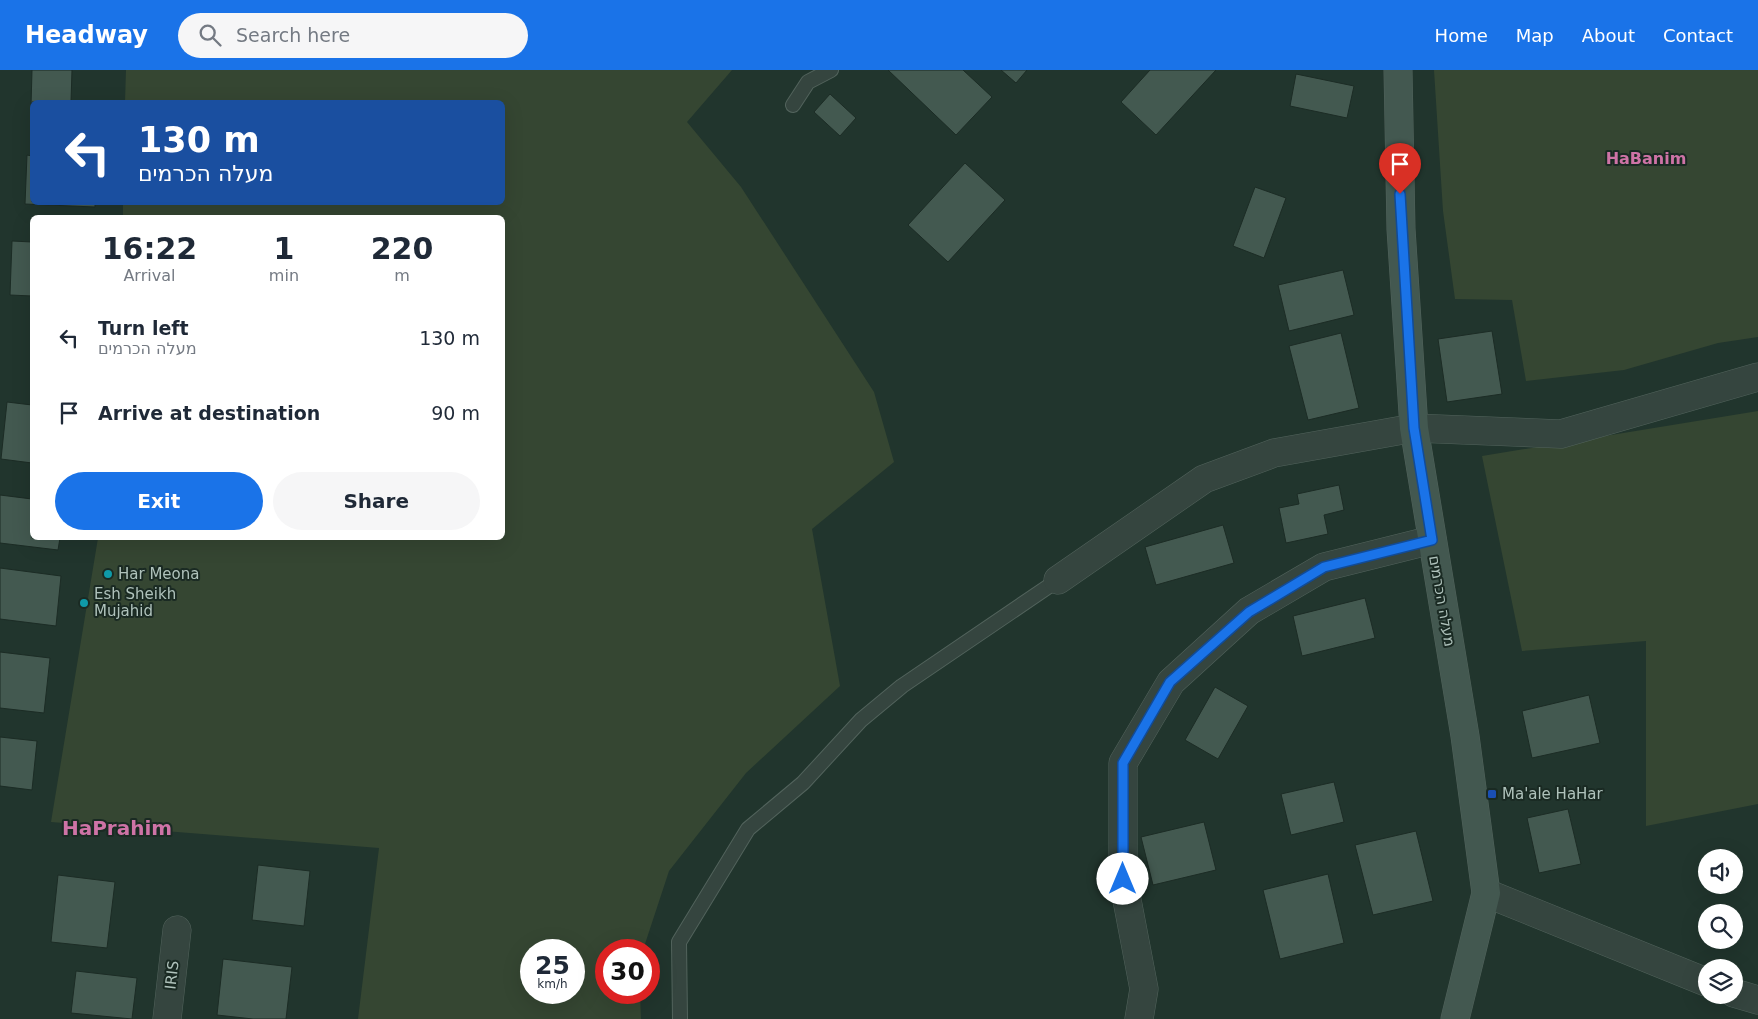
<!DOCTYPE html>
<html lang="en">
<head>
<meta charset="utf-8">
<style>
  :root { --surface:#fff; --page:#f6f6f7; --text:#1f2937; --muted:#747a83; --accent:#1a73e8 }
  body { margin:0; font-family:"DejaVu Sans","Noto Sans Hebrew",sans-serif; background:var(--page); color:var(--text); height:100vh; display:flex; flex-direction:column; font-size:19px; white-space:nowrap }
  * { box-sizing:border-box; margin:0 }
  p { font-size:16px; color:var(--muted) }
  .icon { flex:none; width:28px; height:28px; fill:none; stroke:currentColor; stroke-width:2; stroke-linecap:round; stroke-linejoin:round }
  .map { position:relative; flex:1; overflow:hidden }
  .drawer { position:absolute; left:30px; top:145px; width:475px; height:325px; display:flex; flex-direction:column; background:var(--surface); border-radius:8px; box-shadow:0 5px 20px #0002 }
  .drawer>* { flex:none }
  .hud { position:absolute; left:30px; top:30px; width:475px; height:105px; border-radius:8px; box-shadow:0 5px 20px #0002; background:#1a4fa0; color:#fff; overflow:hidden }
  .tools { position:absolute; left:1698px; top:779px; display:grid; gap:10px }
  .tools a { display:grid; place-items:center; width:45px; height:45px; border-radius:50%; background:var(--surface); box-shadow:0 5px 20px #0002; font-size:25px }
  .speed { position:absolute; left:520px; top:869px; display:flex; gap:10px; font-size:25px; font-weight:700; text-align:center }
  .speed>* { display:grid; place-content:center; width:65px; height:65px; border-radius:50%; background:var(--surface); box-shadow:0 5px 20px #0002; line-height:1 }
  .speed small { font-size:12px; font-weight:400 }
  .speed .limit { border:8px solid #d22; background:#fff; color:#111 }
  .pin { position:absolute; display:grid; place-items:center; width:42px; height:42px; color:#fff; margin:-51px -21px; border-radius:50% 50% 50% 0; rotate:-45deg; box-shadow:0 0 5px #0007 }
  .pin .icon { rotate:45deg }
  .me { position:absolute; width:55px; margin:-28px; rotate:0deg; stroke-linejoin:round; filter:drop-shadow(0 0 4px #0008) }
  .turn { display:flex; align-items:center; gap:18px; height:105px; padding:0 25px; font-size:22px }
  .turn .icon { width:65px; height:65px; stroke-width:2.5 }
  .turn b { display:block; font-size:35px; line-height:42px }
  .eta { display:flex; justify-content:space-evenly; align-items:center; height:85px; text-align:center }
  .eta b { font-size:30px; font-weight:800; line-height:35px }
  .button { display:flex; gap:10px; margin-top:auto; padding:10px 25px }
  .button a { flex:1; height:58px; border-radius:30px; background:var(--accent); color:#fff; font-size:20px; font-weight:800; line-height:58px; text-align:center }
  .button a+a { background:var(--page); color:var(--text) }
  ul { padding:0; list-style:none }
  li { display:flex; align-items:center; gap:15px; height:75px; padding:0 25px }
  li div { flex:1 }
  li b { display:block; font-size:19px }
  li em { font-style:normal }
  header { display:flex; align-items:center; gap:30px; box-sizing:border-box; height:70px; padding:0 25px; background:var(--accent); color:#fff }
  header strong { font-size:24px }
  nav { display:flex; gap:28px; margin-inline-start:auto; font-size:18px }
  .search { width:350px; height:45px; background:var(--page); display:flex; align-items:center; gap:12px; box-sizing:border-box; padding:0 18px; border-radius:28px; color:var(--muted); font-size:19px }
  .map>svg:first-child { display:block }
</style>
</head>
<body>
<header>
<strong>Headway</strong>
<div class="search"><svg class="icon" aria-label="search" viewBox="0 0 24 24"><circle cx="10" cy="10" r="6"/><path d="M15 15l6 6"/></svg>Search here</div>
<nav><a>Home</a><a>Map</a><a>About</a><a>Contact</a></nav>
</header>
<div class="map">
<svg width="1758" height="949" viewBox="0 0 1758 949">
  <rect width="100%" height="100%" fill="#21352d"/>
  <g fill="#354632" fill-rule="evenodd">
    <path d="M126,0H732L687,52L741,117L874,322L894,392L812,459L840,616L746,703L669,801L643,880H606V922L640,923L641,949H358L379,778L51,752L98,468H502V148L123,147V132H502V32H125ZM531,880H574V922H531Z"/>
    <path d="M1434,0H1758V267L1718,273L1624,300L1526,311L1512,230L1455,229L1443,141Z"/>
    <path d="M1758,341V734L1646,756V571L1522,581L1482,386Z"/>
  </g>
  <g fill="#435950" stroke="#1c2c25">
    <path d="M32,0H72L71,32H32L31,36Z"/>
    <path d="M888,0H963L992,27L956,65Z"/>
    <path d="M1001,0H1027L1016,13Z"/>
    <path d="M1150,0H1216L1156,65L1121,32Z"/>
    <path d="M1296,4L1354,16L1347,48L1290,36Z"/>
    <path d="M830,24L856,48L840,66L814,42Z"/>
    <path d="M27,85L32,86V132H95V137L25,134Z"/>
    <path d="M965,93L1005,130L948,192L908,155Z"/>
    <path d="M1255,117L1286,128L1264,188L1233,176Z"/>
    <path d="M12,171L32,172V226L10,225Z"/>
    <path d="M1343,200L1354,245L1289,261L1278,215Z"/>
    <path d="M1492,261L1502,324L1447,332L1438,269Z"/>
    <path d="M1341,263L1359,338L1308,350L1289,276Z"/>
    <path d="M7,332L32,335V393L1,389Z"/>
    <path d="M1339,415L1344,440L1324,445L1328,464L1286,473L1279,438L1299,434L1297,424Z"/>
    <path d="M0,425L32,429V468H60L58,480L0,473Z"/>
    <path d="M1223,455L1234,493L1156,515L1145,477Z"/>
    <path d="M0,498L61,506L56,556L0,549Z"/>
    <path d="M1365,528L1375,568L1302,586L1293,546Z"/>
    <path d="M0,582L50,588L44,643L0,638Z"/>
    <path d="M1215,617L1248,636L1218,689L1185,670Z"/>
    <path d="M1589,625L1600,673L1532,688L1522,641Z"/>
    <path d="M0,667L37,671L32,720L0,716Z"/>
    <path d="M1334,712L1344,752L1291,765L1281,724Z"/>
    <path d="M1568,739L1581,794L1539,803L1527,748Z"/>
    <path d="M1204,752L1216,800L1153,815L1141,767Z"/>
    <path d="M1416,761L1433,831L1373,845L1355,775Z"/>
    <path d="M258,795L310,801L304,856L252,850Z"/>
    <path d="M1328,804L1344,873L1280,889L1263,820Z"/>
    <path d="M58,805L115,812L107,878L51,872Z"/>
    <path d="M223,889L292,897L286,949H253L217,945Z"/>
    <path d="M76,901L137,908L132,949L71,943Z"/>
  </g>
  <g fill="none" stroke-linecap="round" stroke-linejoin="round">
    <g stroke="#52635c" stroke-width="16">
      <g id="lane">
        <path d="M793,35L808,12L831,0"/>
        <path d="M680,949L679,872L748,759L803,713L861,650L902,616L1058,510"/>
      </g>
    </g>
    <g stroke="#52635c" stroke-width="29">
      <g id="street">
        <path d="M1058,510L1204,409L1274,383L1414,358L1561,364L1758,307"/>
        <path d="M1486,823L1706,912"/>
        <path d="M1734,923L1758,930"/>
        <path d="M167,949L177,860"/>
        <path d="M1139,949L1144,919L1123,809V693L1171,612L1249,541L1324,497L1432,470"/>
      </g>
    </g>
    <g stroke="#52635c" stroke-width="29">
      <path id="secondary" d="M1398,0L1401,159L1414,358L1465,666L1486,823L1455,949"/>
    </g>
    <use href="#lane" stroke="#35453f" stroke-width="14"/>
    <use href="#street" stroke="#35453f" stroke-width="28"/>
    <use href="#secondary" stroke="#435850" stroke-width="28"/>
  </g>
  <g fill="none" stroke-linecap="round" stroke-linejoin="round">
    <g stroke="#114b97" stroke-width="12">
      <path id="route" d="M1123,809V693L1170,612L1249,542L1324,497L1432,470L1414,358L1400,124"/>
    </g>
    <use href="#route" stroke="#1a73e8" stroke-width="9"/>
  </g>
  <g fill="#0f9aa8" stroke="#1a2a23" stroke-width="2">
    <circle cx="108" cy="504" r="5"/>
    <circle cx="84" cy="533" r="5"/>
  </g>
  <rect fill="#1a4fb4" stroke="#1a2a23" stroke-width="2" x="1487" y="719" width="10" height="10" rx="2.5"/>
  <g text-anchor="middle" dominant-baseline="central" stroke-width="4" stroke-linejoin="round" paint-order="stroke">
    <g font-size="15" fill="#afc2bb" stroke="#1a2a23" text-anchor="start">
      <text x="118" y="504">Har Meona</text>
      <text x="94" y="524">Esh Sheikh<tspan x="94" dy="17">Mujahid</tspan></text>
      <text x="1502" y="724">Ma'ale HaHar</text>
    </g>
    <g font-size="15" fill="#afc2bb" stroke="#1a2a23">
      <text transform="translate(1442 531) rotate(80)">מעלה הכרמים</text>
      <text transform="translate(172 905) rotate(-83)">IRIS</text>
    </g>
    <g font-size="16" font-weight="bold" fill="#ce73a6" stroke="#1a2a23">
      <text x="1646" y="88">HaBanim</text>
    </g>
    <g font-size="20" font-weight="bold" fill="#ce73a6" stroke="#1a2a23">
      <text x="117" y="758">HaPrahim</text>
    </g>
  </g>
</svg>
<div class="tools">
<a><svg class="icon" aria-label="sound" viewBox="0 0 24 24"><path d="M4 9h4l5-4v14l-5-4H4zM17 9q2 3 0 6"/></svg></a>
<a><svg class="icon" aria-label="search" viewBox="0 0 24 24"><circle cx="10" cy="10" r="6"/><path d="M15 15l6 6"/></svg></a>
<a><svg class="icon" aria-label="layers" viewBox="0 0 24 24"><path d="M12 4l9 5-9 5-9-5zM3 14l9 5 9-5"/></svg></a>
</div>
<div class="speed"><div>25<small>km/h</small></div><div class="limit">30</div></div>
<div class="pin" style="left:1400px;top:124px;background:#d93025"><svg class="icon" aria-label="arrive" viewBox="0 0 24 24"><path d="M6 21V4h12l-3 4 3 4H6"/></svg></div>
<svg class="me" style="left:1123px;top:809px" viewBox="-20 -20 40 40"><circle r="19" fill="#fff"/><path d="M0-13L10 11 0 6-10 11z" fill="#1a73e8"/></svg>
<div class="hud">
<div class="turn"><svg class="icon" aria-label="left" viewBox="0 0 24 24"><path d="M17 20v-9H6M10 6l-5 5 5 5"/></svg><div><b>130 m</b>מעלה הכרמים</div></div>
</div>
<section class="drawer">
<div class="eta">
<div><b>16:22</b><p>Arrival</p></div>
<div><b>1</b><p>min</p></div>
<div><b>220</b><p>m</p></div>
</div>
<ul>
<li><svg class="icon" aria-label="left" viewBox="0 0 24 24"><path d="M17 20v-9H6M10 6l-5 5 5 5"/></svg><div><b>Turn left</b><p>מעלה הכרמים</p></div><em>130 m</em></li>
<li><svg class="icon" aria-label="arrive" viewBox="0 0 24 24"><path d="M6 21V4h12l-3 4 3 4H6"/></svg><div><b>Arrive at destination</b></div><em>90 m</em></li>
</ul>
<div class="button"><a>Exit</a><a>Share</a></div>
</section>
</div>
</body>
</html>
